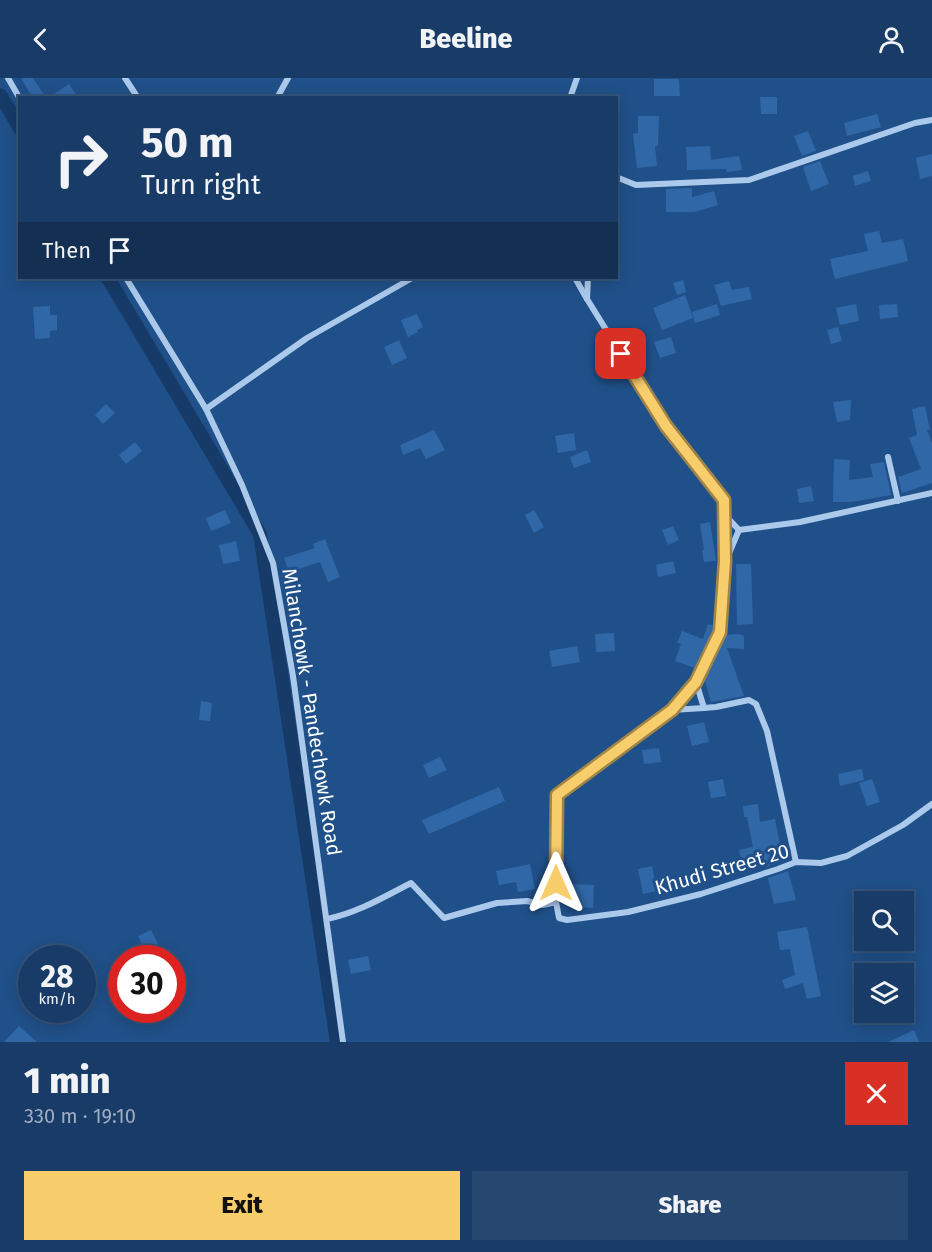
<!DOCTYPE html>
<html lang="en">
<head>
<meta charset="utf-8">
<style>
  :root { --surface:#183c67; --page:#254770; --text:#f1f3f6; --muted:#9fadc0; --line:#36567b; --accent:#f8cd6c }
  body { margin:0; font-family:"Fira Sans",sans-serif; background:var(--page); color:var(--text); height:100vh; display:flex; flex-direction:column; font-size:22px; white-space:nowrap }
  * { box-sizing:border-box; margin:0 }
  p { font-size:20px; color:var(--muted) }
  .icon { flex:none; width:33px; height:33px; fill:none; stroke:currentColor; stroke-width:2; stroke-linecap:round; stroke-linejoin:round }
  .map { position:relative; height:964px; overflow:hidden }
  .drawer { display:flex; flex-direction:column; background:var(--surface); flex:1 }
  .drawer>* { flex:none }
  .banner { position:absolute; left:18px; top:18px; width:600px; height:183px; border-radius:0px; box-shadow:0 3px 15px #0003,0 0 0 2px var(--line); background:#183c67; color:var(--text); overflow:hidden }
  .tools { position:absolute; left:854px; top:813px; display:grid; gap:12px }
  .tools a { display:grid; place-items:center; width:60px; height:60px; border-radius:0px; background:var(--surface); box-shadow:0 3px 15px #0003,0 0 0 2px var(--line); font-size:30px }
  .speed { position:absolute; left:18px; top:867px; display:flex; gap:12px; font-size:30px; font-weight:700; text-align:center }
  .speed>* { display:grid; place-content:center; width:78px; height:78px; border-radius:50%; background:var(--surface); box-shadow:0 3px 15px #0003,0 0 0 2px var(--line); line-height:1 }
  .speed small { font-size:15px; font-weight:400 }
  .speed .limit { border:9px solid #d22; background:#fff; color:#111 }
  .pin { position:absolute; display:grid; place-items:center; width:51px; height:51px; color:#fff; margin:-26px; border-radius:12px; box-shadow:0 3px 9px #0006 }
  .me { position:absolute; width:66px; margin:-33px; rotate:0deg; stroke-linejoin:round; filter:drop-shadow(0 0 4px #0008) }
  .turn { display:flex; align-items:center; gap:21px; height:126px; padding:0 24px; font-size:27px }
  .turn .icon { width:78px; height:78px; stroke-width:2.5 }
  .turn b { display:block; font-size:42px; line-height:51px }
  .then { display:flex; align-items:center; height:57px; padding:0 24px; background:#0003; gap:12px; font-size:22px }
  .round { display:grid; place-items:center; flex:none; width:63px; height:63px; border-radius:0px; background:var(--page) }
  .summary { display:flex; align-items:center; justify-content:space-between; height:102px; padding:0 24px }
  h1 { font-size:36px; font-weight:800; line-height:45px }
  .button { display:flex; gap:12px; margin-top:auto; padding:12px 24px }
  .button a { flex:1; height:69px; border-radius:0px; background:var(--accent); color:#111; font-size:24px; font-weight:800; line-height:69px; text-align:center }
  .button a+a { background:var(--page); color:var(--text) }
  header { display:flex; justify-content:space-between; align-items:center; height:78px; padding:0 24px; background:var(--surface); font-size:27px; font-weight:800 }
  .map>svg:first-child { display:block }
</style>
</head>
<body>
<header><svg class="icon" aria-label="back" viewBox="0 0 24 24"><path d="M15 5l-7 7 7 7"/></svg>Beeline<svg class="icon" aria-label="person" viewBox="0 0 24 24"><circle cx="12" cy="8" r="4"/><path d="M4 21q1-7 8-7t8 7"/></svg></header>
<div class="map">
<svg width="932" height="964" viewBox="0 0 932 964">
  <rect width="100%" height="100%" fill="#205089"/>
  <g fill="none" stroke-linecap="round" stroke-linejoin="round">
    <g stroke="#163b68" stroke-width="14">
      <path d="M0,17L20,50"/>
      <path d="M108,200L260,456L337,964"/>
    </g>
  </g>
  <g fill="#3067a7">
    <path d="M21,0H33L46,20H33Z"/>
    <path d="M654,1H679L680,18H654Z"/>
    <path d="M69,6L78,20H48Z"/>
    <path d="M760,19H777V36H761Z"/>
    <path d="M877,36L881,49L847,58L844,45Z"/>
    <path d="M638,38H659L658,68H655L657,88L637,90L633,56L638,55Z"/>
    <path d="M808,53L816,73L802,78L794,58Z"/>
    <path d="M710,68L711,82L739,78L742,92L727,94L726,91L687,92L686,69Z"/>
    <path d="M932,76V98L920,101L916,80Z"/>
    <path d="M820,83L829,106L811,113L803,89Z"/>
    <path d="M868,93L871,103L855,108L853,98Z"/>
    <path d="M692,110V119L714,113L718,127L694,134H666V111Z"/>
    <path d="M879,153L882,165L903,161L908,183L835,201L830,181L868,173L864,156Z"/>
    <path d="M683,202L686,214L677,217L673,205Z"/>
    <path d="M729,203L732,212L749,209L752,221L721,228L714,207Z"/>
    <path d="M685,217L693,240L662,252L653,230Z"/>
    <path d="M717,226L720,237L695,245L692,234Z"/>
    <path d="M856,226L859,243L840,247L836,230Z"/>
    <path d="M897,226L898,239L880,241L879,227Z"/>
    <path d="M50,228V237H57V252L50,253V260L35,261L33,229Z"/>
    <path d="M417,236L423,249L417,252L418,254L408,259L401,242Z"/>
    <path d="M838,249L842,263L831,266L827,252Z"/>
    <path d="M671,259L676,275L660,280L654,264Z"/>
    <path d="M399,262L407,280L392,287L384,269Z"/>
    <path d="M851,322L850,342L837,344L833,324Z"/>
    <path d="M106,326L115,335L103,346L95,337Z"/>
    <path d="M925,328L930,352H927L932,365V405L902,415L898,399L921,391L909,360L917,357L912,331Z"/>
    <path d="M434,352L445,372L426,381L420,370L403,377L400,367Z"/>
    <path d="M574,355L576,372L558,375L555,358Z"/>
    <path d="M135,364L142,373L126,386L119,377Z"/>
    <path d="M587,372L591,384L574,390L570,379Z"/>
    <path d="M834,381L850,382L849,402L873,399L870,386L884,384L891,417L852,424H833Z"/>
    <path d="M811,408L814,423L799,425L797,411Z"/>
    <path d="M225,432L231,445L211,453L206,440Z"/>
    <path d="M534,432L544,449L534,455L525,437Z"/>
    <path d="M710,444L716,483L704,484L702,472H704L700,446Z"/>
    <path d="M673,448L679,462L668,467L662,452Z"/>
    <path d="M325,461L340,499L328,504L320,484L289,494L284,480L315,470L313,466Z"/>
    <path d="M236,463L240,483L223,486L219,467Z"/>
    <path d="M673,483L676,495L658,499L656,487Z"/>
    <path d="M736,486H751L753,546L737,547Z"/>
    <path d="M708,546L715,548V553L697,591L675,583L681,566L677,565L682,553L703,561Z"/>
    <path d="M614,555L615,573L596,574L595,556Z"/>
    <path d="M739,556L744,558V571L727,570L744,618L711,624L704,600L724,557Z"/>
    <path d="M577,568L580,584L552,589L549,573Z"/>
    <path d="M201,623L212,625L210,643L199,642Z"/>
    <path d="M704,644L709,664L692,668L687,648Z"/>
    <path d="M659,670L661,684L644,686L642,672Z"/>
    <path d="M440,679L447,692L429,700L423,687Z"/>
    <path d="M862,691L864,702L840,708L838,696Z"/>
    <path d="M723,701L726,718L711,720L708,704Z"/>
    <path d="M872,701L880,724L867,728L859,705Z"/>
    <path d="M499,709L505,723L429,756L422,742Z"/>
    <path d="M758,726L760,744L775,741L780,767H783L786,782L766,789V787L744,792L739,772L753,769L747,739H744L743,728Z"/>
    <path d="M530,786L535,811L518,814L516,804L499,807L496,793Z"/>
    <path d="M652,788L657,813L643,816L638,791Z"/>
    <path d="M788,793L796,822L774,826L768,800Z"/>
    <path d="M567,806L594,807L593,830L566,828Z"/>
    <path d="M807,849L821,918L807,921L803,905L785,911L782,902L795,897L790,871L780,872L777,854Z"/>
    <path d="M151,852L162,874L149,880L138,858Z"/>
    <path d="M368,878L371,892L351,896L348,882Z"/>
    <path d="M19,948L37,964H4Z"/>
    <path d="M914,952L919,964H888Z"/>
  </g>
  <g fill="none" stroke-linecap="round" stroke-linejoin="round">
    <g stroke="#abc9eb" stroke-width="6">
      <path d="M8,0L20,21"/>
      <path d="M125,0L138,20"/>
      <path d="M277,20L288,0"/>
      <path d="M570,20L577,0"/>
      <path d="M616,99L636,107L749,102L915,45L932,42"/>
      <path d="M126,200L206,331L242,407L273,485L293,598L343,964"/>
      <path d="M575,200L587,221L666,348L724,422L725,483L720,554L696,604L672,632L557,717L556,824L559,840L567,842L628,834L701,816L778,791L796,784L821,785L847,778L903,747L932,726"/>
      <path d="M587,221L588,200"/>
      <path d="M206,331L307,260L412,200"/>
      <path d="M888,379L898,423"/>
      <path d="M724,436L739,452"/>
      <path d="M727,480L739,452L800,444L932,415"/>
      <path d="M696,604L704,630L716,629L749,622L756,626L767,653L796,784"/>
      <path d="M672,632L704,630"/>
      <path d="M327,841C357,835 384,819 411,805L444,840L497,825L527,823L543,827L556,824"/>
    </g>
  </g>
  <g fill="none" stroke-linecap="round" stroke-linejoin="round">
    <g stroke="#a18546" stroke-width="15">
      <path id="route" d="M556,805L557,717L672,632L696,604L720,554L725,483L724,422L666,348L621,276"/>
    </g>
    <use href="#route" stroke="#f8cd6c" stroke-width="10"/>
  </g>
  <g text-anchor="middle" dominant-baseline="central" stroke-width="6" stroke-linejoin="round" paint-order="stroke">
    <g font-size="20" fill="#fff" stroke="#205089">
      <text transform="translate(312 634) rotate(81)">Milanchowk - Pandechowk Road</text>
      <text transform="translate(722 791) rotate(-16)">Khudi Street 20</text>
    </g>
  </g>
</svg>
<div class="tools">
<a><svg class="icon" aria-label="search" viewBox="0 0 24 24"><circle cx="10" cy="10" r="6"/><path d="M15 15l6 6"/></svg></a>
<a><svg class="icon" aria-label="layers" viewBox="0 0 24 24"><path d="M12 4l9 5-9 5-9-5zM3 14l9 5 9-5"/></svg></a>
</div>
<div class="speed"><div>28<small>km/h</small></div><div class="limit">30</div></div>
<div class="pin" style="left:621px;top:276px;background:#d93025"><svg class="icon" aria-label="arrive" viewBox="0 0 24 24"><path d="M6 21V4h12l-3 4 3 4H6"/></svg></div>
<svg class="me" style="left:556px;top:805px" viewBox="-20 -20 40 40"><path d="M0-17L14 15 0 8-14 15z" fill="#f8cd6c" stroke="#fff" stroke-width="4"/></svg>
<div class="banner">
<div class="turn"><svg class="icon" aria-label="right" viewBox="0 0 24 24"><path d="M7 20v-9h11M14 6l5 5-5 5"/></svg><div><b>50 m</b>Turn right</div></div>
<div class="then">Then<svg class="icon" aria-label="arrive" viewBox="0 0 24 24"><path d="M6 21V4h12l-3 4 3 4H6"/></svg></div>
</div>
</div>
<section class="drawer">
<div class="summary"><div><h1>1 min</h1><p>330 m · 19:10</p></div><a class="round" style="background:#d93025;color:#fff"><svg class="icon" aria-label="close" viewBox="0 0 24 24"><path d="M6 6l12 12M18 6L6 18"/></svg></a></div>
<div class="button"><a>Exit</a><a>Share</a></div>
</section>
</body>
</html>
